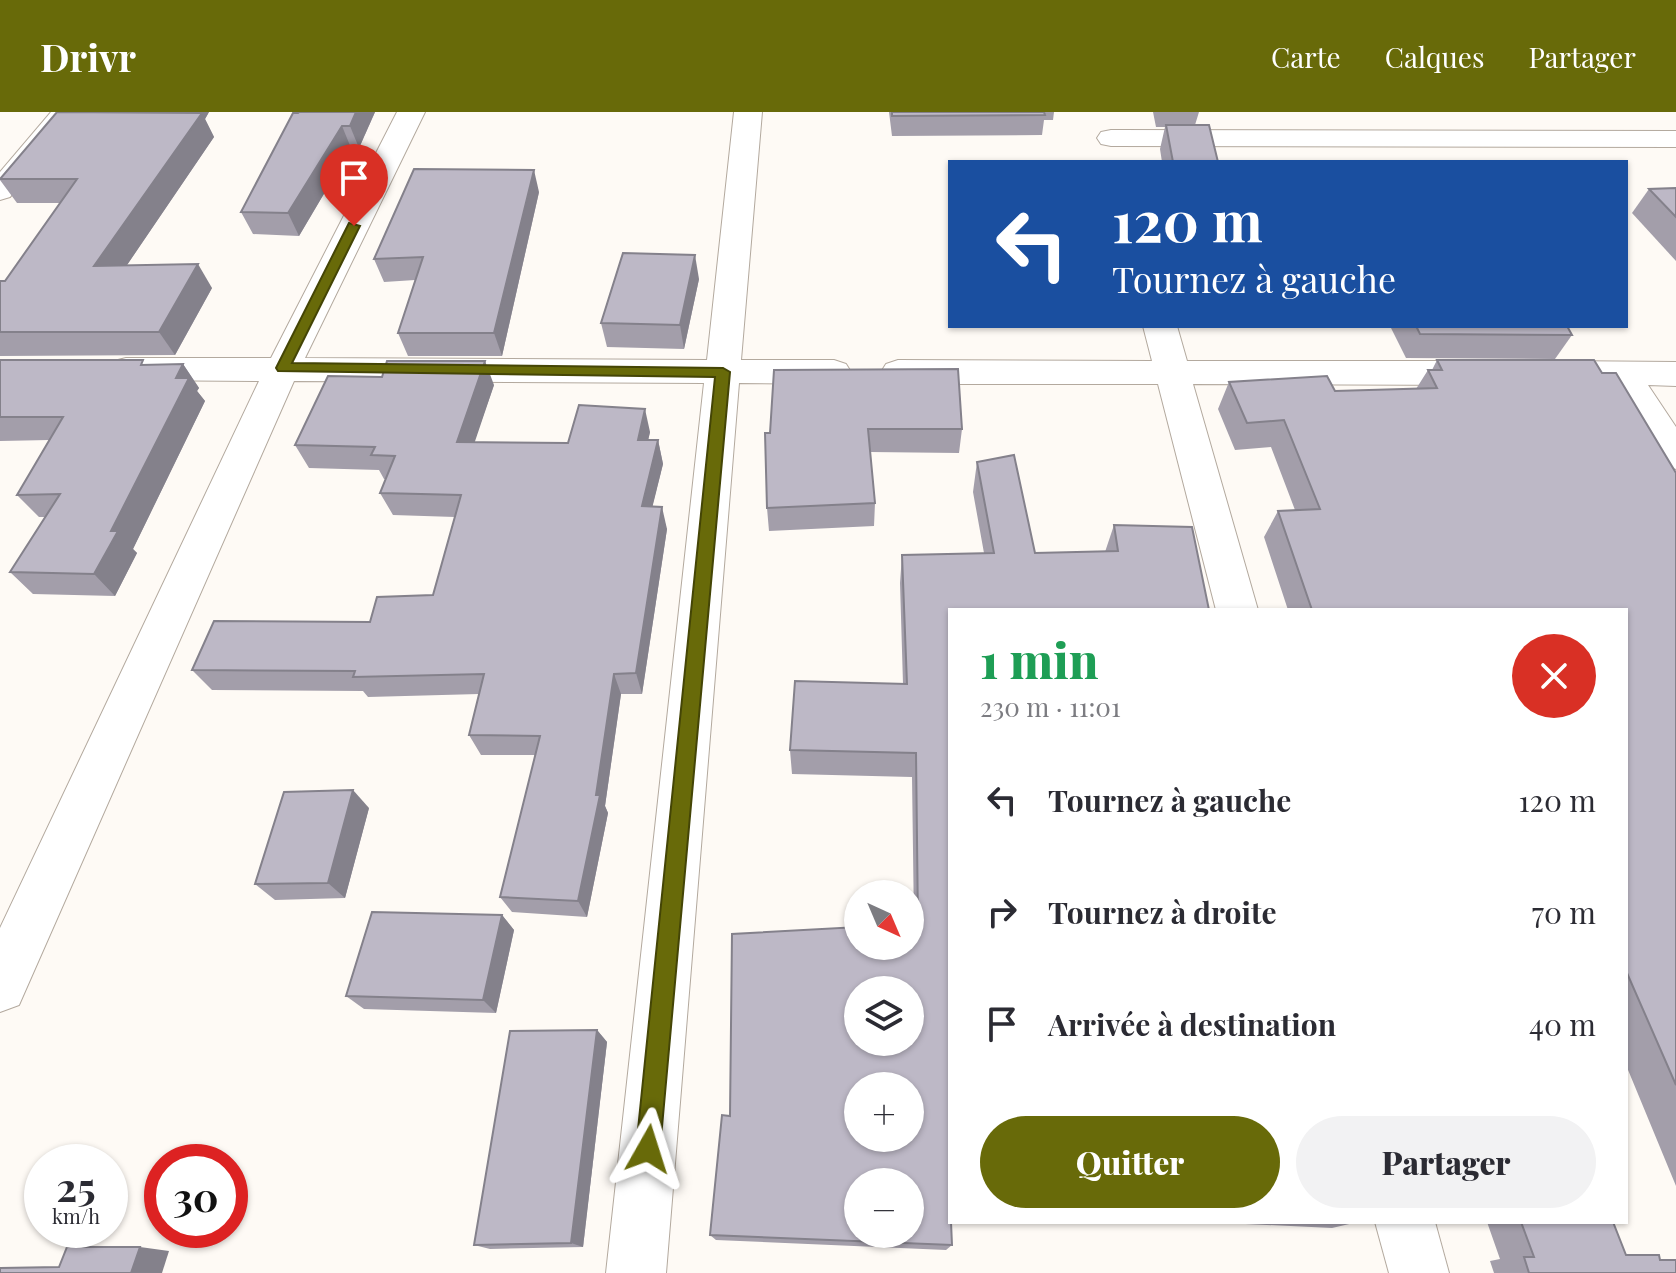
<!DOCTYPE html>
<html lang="fr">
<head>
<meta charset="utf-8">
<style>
  :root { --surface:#fff; --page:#f2f2f3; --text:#2b2b33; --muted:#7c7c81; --accent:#686a09 }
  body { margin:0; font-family:"Playfair Display",serif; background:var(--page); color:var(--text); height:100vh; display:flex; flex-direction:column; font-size:30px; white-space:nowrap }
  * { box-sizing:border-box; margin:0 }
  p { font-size:26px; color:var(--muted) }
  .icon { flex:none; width:44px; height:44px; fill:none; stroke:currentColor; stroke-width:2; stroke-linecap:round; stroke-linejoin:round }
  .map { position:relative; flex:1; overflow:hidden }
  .panel { position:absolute; left:948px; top:496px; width:680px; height:616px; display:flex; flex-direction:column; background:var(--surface); border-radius:0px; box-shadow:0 2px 6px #0004 }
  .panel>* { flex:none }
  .banner { position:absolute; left:948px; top:48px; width:680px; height:168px; border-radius:0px; box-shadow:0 2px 6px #0004; background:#1a4fa0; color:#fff; overflow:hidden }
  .needle { width:52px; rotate:136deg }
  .tools { position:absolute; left:844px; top:768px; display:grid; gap:16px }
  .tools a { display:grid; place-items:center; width:80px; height:80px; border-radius:50%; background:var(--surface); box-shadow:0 2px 6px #0004; font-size:40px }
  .speed { position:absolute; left:24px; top:1032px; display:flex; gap:16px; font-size:40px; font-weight:700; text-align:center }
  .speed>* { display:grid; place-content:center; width:104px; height:104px; border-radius:50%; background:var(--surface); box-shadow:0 2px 6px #0004; line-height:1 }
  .speed small { font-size:20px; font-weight:400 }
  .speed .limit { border:12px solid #d22; background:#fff; color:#111 }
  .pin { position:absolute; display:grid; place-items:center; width:68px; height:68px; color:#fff; margin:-82px -34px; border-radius:50% 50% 50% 0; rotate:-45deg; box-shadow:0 0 8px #0007 }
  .pin .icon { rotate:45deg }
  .me { position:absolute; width:88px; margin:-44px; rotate:6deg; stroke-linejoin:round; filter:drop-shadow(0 0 6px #0008) }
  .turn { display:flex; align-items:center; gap:28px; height:168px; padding:0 32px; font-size:36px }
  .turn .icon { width:104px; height:104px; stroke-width:2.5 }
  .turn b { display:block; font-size:56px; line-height:68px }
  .round { display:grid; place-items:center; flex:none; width:84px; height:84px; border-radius:42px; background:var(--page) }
  .headline { display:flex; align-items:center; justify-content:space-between; height:136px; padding:0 32px }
  h1 { font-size:48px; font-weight:800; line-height:60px; color:#1e9e55 }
  .button { display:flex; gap:16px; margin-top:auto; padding:16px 32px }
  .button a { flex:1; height:92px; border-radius:48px; background:var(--accent); color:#fff; font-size:32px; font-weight:800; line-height:92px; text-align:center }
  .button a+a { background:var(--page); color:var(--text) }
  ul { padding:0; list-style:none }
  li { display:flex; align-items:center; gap:24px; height:112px; padding:0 32px }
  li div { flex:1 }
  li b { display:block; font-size:30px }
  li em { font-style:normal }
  header { display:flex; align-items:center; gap:48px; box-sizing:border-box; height:112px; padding:0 40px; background:var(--accent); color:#fff }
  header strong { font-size:38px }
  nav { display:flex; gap:44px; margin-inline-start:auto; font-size:28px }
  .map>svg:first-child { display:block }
</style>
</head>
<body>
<header>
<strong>Drivr</strong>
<nav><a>Carte</a><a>Calques</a><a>Partager</a></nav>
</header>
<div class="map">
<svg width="1676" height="1161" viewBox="0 0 1676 1161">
  <rect width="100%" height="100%" fill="#fefaf5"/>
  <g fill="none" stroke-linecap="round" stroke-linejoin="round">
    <g stroke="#b3a99e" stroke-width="2">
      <g id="minor">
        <path d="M51,0H80L10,85L0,88V60Z"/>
        <path d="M397,0H425L305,246L707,248L734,0H762L741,248H834L846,252L851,260L846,268L834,272L739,271L666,1161H606L704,271L294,269L19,893L0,900V816L259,269L126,268L114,265L109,257L114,249L126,246H271Z"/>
        <path d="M1111,18L1676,19V35L1111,34L1101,32L1097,26L1101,20Z"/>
        <path d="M1143,214H1177L1187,249H1486L1498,253L1503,261L1498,269L1486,273L1193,272L1258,498H1216L1158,272H898L886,268L881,260L886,252L898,248L1152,249Z"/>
        <path d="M1558,249L1676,250V274L1648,273L1676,315V357L1663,353L1612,273H1558L1546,269L1541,261L1546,253Z"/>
        <path d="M1375,1110H1435L1449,1161H1389Z"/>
      </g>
    </g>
    <use href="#minor" fill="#fff" fill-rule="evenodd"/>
  </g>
  <g fill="#a39eaa">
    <path d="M57,0H209L205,7L214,25L127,153L212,176L175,243L0,244V169H5L60,91H17L0,68Z"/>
    <path d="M375,0L359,36H351L299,124L253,122L241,100L293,1Z"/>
    <path d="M889,0H1054L1053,8H1044L1042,23L892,24Z"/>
    <path d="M1153,0H1199L1195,13L1218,50H1162L1160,37L1165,15H1156Z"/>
    <path d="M1676,76V149L1632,101L1649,77Z"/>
    <path d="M539,80L502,244H408L398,221L415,168L384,170L374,147Z"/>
    <path d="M699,167L684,237L607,235L601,211Z"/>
    <path d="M1390,214H1567L1572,223L1555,247L1406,246Z"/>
    <path d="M0,248L146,253L183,252L199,276L197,279L205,289L133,437L137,441L115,484L33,482L10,460L45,405H39L17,383L49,328L0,329Z"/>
    <path d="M1437,248L1602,261L1676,361V1074L1626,953V498H1288L1264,425L1278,399L1295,398L1271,335L1235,338L1218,297L1229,270L1335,279L1416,277L1428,258H1432Z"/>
    <path d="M774,258L962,317L959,341L870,340L875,391L874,414L769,419L767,396Z"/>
    <path d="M494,273L474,330L568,331L650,320L648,328H658L663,352L652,395L667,417L642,582H621L605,694L608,701L587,805L512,800L500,785L536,643H481L469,623L479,582L368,585L363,579L212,578L192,558L370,510L433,483L455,405L393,403L380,381L386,367H384L379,358L309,356L295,333Z"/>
    <path d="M977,350L1035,441L1105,440L1114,413L1192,415L950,498V1110L952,1133L946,1138L716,1128L710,1123L730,1004L914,812L912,665L792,662L790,638L903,572L900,471L902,443L984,441L973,380Z"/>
    <path d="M369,696L345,786L275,788L255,772Z"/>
    <path d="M502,803L514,818L496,901L364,897L346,884Z"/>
    <path d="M597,918L607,930L583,1135L490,1137L474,1133Z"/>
    <path d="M1203,1110H1358L1332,1116Z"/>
    <path d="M1487,1110H1613L1626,1143L1660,1148L1676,1161H1494L1490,1149L1500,1147Z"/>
  </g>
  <g fill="#84818b">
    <path d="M184,0H209L205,7L214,25L110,178L94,154Z"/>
    <path d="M356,0H375L359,36L350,14Z"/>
    <path d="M342,14L351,36L299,124L288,101Z"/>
    <path d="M534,58L539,80L502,244L494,221Z"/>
    <path d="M695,143L699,167L684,237L680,213Z"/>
    <path d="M198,152L212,176L175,243L159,220Z"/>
    <path d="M485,249L494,273L467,353L457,330Z"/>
    <path d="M183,252L199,276L197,279L205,289L133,437L137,441L115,484L94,462L176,266Z"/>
    <path d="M645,297L650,320L643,351L638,328Z"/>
    <path d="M658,328L663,352L647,417L642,394Z"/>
    <path d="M662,395L667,417L642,582L636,561Z"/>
    <path d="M614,562L621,582L605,694L608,701L587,805L578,789Z"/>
    <path d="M353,678L369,696L345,786L328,771Z"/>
    <path d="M502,803L514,818L496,901L483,888Z"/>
    <path d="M597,918L607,930L583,1135L571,1131Z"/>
    <path d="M140,1135L169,1139L162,1161H131Z"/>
  </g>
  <g fill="#bdb8c6" stroke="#84818b" stroke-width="2" fill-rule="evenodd">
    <path d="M57,0L202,1L94,154L198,152L159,220H0V169H5L77,67H0Z"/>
    <path d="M299,0H356L350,14H342L288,101L241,100L293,1H298Z"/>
    <path d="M892,0H1044L1045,3L892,4Z"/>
    <path d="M1166,13H1209L1218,50H1173Z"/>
    <path d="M414,57L534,58L494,221H398L423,145L374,147Z"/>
    <path d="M1676,76V105L1649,77Z"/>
    <path d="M623,141L695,143L680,213L601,211Z"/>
    <path d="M1416,214H1567L1572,223L1420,222Z"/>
    <path d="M0,248H143L141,253L183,252L176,266H189L111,419H118L94,462L10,460L60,382L17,383L63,305H0Z"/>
    <path d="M1437,248H1594L1602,261H1616L1676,361V973L1627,861H1626V498H1312L1278,399L1320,397L1284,308L1247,311L1229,270L1327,264L1335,279L1437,276L1428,258H1442Z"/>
    <path d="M387,249H485L457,330L568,331L579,293L645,297L638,328H658L642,394L662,395L636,561L614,562L596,683H600L578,789L500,785L540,624L469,623L484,562L353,565L355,559L192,558L214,509L370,510L377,485L433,483L461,383L380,381L395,344L371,343L375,335L295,333L328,264L382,265Z"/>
    <path d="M958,257L962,317H868L875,391L767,396L765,321H770L774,258Z"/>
    <path d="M1014,343L1035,441L1118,439L1114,413L1192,415L1209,498H950V1110H951L952,1133L710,1123L722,1003L730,1004L732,822L858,815V834H910V812H918L916,641L790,638L795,569L907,572L902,443L994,441L977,350ZM858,878H910V930H858ZM858,974H910V1026H858ZM858,1070H910V1122H858Z"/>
    <path d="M353,678L328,771L255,772L284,680Z"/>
    <path d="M372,800L502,803L483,888L346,884Z"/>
    <path d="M597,918L571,1131L474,1133L510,919Z"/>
    <path d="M1521,1110H1613L1626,1143H1659L1660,1148H1676V1161H1529L1524,1145H1534Z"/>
    <path d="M67,1135H140L131,1161H0V1156L59,1155Z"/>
  </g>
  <path fill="#686a09" stroke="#444506" stroke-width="2" d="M349,111L360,114L292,251L723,256L730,260L660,1037L656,1045L648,1049L639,1045L636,1037L715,265L278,259L276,256Z"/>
</svg>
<div class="tools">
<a><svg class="needle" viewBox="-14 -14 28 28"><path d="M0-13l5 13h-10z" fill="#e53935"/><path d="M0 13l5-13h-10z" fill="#7c7c81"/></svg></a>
<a><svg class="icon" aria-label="layers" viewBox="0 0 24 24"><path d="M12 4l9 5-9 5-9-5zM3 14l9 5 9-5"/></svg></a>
<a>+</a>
<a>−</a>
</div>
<div class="speed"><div>25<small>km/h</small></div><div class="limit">30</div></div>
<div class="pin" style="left:354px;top:114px;background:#d93025"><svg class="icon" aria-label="arrive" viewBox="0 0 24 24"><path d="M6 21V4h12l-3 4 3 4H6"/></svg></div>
<svg class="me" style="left:648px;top:1037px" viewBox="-20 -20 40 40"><path d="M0-17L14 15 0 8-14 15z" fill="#686a09" stroke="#fff" stroke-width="4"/></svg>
<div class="banner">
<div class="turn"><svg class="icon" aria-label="left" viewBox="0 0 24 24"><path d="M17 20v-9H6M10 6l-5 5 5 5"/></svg><div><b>120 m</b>Tournez à gauche</div></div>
</div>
<section class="panel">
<div class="headline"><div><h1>1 min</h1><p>230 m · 11:01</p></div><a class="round" style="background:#d93025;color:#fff"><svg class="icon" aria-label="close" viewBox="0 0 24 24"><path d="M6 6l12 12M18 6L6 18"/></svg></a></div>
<ul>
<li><svg class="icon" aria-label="left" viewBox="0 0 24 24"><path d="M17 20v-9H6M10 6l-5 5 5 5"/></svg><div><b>Tournez à gauche</b></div><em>120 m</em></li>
<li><svg class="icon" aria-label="right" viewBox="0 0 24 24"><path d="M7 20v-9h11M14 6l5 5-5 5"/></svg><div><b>Tournez à droite</b></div><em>70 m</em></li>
<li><svg class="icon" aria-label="arrive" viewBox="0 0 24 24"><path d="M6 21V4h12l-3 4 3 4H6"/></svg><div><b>Arrivée à destination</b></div><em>40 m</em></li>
</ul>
<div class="button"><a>Quitter</a><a>Partager</a></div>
</section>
</div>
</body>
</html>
